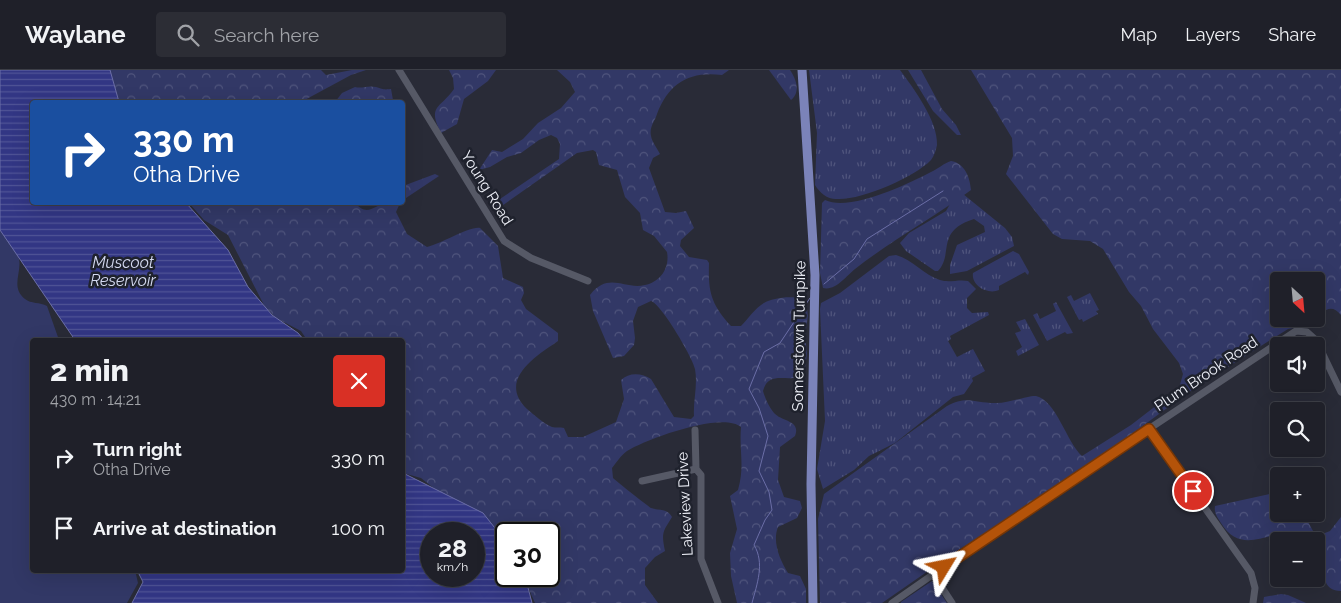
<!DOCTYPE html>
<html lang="en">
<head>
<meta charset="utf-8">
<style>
  :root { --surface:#1f2029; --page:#2c2d35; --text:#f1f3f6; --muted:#a1a3a8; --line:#3c3e46 }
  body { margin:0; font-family:Raleway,sans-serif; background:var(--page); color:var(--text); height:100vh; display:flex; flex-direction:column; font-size:19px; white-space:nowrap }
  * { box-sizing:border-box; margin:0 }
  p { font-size:16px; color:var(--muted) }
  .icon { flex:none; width:28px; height:28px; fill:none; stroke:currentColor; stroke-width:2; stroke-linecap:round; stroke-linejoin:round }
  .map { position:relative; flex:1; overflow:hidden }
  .details { position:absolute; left:30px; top:268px; width:375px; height:235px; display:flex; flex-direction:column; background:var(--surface); border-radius:5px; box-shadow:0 5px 20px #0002,0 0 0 1px var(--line) }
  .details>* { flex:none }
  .hud { position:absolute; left:30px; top:30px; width:375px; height:105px; border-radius:5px; box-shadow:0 5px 20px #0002,0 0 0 1px var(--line); background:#1a4fa0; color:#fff; overflow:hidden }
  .needle { width:32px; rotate:154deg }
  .fabs { position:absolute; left:1270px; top:202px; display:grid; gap:10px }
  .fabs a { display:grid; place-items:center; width:55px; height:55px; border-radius:5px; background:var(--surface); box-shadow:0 5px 20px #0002,0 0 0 1px var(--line); font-size:25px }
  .speed { position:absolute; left:420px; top:452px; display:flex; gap:10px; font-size:25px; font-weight:700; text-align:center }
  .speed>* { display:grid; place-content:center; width:65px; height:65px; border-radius:50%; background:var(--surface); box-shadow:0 5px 20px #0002,0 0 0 1px var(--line); line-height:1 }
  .speed small { font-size:12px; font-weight:400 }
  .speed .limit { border:2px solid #111; border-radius:8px; background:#fff; color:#111 }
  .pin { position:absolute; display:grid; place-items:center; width:42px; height:42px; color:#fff; margin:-21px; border:2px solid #fff; border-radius:50%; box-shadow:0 1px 5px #0007 }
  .me { position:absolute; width:55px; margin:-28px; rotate:55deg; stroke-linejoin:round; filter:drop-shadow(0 0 4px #0008) }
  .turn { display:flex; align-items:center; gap:18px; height:105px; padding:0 20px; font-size:22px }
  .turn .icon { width:65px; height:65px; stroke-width:2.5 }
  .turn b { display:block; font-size:35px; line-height:42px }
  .round { display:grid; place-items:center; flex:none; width:52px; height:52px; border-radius:5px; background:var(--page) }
  .headline { display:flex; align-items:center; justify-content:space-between; height:85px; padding:0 20px }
  h1 { font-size:30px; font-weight:800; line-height:38px }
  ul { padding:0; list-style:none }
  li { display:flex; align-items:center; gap:15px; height:70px; padding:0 20px }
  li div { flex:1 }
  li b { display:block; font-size:19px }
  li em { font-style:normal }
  header { display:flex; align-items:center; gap:30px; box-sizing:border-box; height:70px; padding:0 25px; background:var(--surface); border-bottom:1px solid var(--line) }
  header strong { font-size:24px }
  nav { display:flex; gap:28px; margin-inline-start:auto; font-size:18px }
  .search { width:350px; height:45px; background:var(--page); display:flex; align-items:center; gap:12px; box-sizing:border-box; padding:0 18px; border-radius:5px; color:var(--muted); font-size:19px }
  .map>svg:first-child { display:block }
</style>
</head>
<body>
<header>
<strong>Waylane</strong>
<div class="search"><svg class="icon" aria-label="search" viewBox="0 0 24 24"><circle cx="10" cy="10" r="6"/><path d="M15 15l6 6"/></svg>Search here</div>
<nav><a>Map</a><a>Layers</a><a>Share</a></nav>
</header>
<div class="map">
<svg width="1341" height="533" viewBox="0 0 1341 533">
  <defs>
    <pattern id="grass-tufts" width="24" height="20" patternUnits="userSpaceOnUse" patternTransform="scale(1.25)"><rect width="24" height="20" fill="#323866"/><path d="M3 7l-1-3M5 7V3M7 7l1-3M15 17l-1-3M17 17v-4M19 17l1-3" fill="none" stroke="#50557d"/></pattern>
    <pattern id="forest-crowns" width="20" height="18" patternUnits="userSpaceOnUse" patternTransform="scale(1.25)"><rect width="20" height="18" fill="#323866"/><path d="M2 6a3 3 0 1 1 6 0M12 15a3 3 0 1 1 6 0" fill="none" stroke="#50557d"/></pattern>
    <pattern id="water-rules" width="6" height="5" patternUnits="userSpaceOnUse" patternTransform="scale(1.25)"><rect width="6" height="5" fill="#323684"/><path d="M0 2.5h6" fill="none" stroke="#505496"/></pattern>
  </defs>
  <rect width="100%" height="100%" fill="#292b37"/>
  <g fill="url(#grass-tufts)">
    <path d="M809,0H900C914,19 938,51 937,75C936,80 934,86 931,90C915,107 860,131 836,129C827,129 820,123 815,115L817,63Z"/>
    <path d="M963,124L1005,158L1012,167L1014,176L967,201L950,204V195L957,175L985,162L984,156L974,149C935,161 954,184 938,201H935L906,181L900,173L909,163L946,141L950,134Z"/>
    <path d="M1013,181L1019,184L1029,202L1028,205L1025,202L999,216V220C988,225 971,216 973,203Z"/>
    <path d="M896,185C913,190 924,205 940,210C949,213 959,209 968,211L976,219L967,228V238L972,243L988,242L989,245L950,266L951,269L948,271L957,287L973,279L985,301L972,308L973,311L964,324L953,327L895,373L869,386L854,400L823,419L817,399L825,351L820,239L821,233L840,223L889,186Z"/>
    <path d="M1090,223L1099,240L1096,241L1098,244L1083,252L1082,249L1079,250L1067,227L1071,225L1074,231Z"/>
    <path d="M1056,232L1073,263L1067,264L1065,262L1047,271L1033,245L1037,243L1040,249L1056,241L1053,234Z"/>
    <path d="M1025,249L1039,275L1018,286L1016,281L1022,277L1015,263L1021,261L1016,252Z"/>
  </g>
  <g fill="url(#forest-crowns)" fill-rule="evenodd">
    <path d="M109,0H321L326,5L352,0H366L351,5L301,32H117Z"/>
    <path d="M449,0H496L488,11L464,29L457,54L441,63C427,35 440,39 454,19L453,8Z"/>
    <path d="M557,0H729L722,5C689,1 669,13 657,44C655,51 649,57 651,66C652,72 657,78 660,84L653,88L649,98L665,142L676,143L686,141L694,158L681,170L680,176L689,187L707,190L709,193C708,222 711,234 731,256H741C748,249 755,238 764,233C773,227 800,224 806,232L808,246L805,265L807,284L804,304C791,315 769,298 763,321C765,328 769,337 774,343C782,352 801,350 795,366L780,377L778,410L784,427L800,431L802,438L797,448L778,457C772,472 780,490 788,503L800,506L806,519V533H737L731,506L730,483L737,459L730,426L738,420C745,396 739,381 741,357C723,341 646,369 627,381C621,385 616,393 612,398L613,408C617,412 648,436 651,438C660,441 667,438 672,447C663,462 661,462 665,481L655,487L645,498V515L658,533H535L523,506H549V464H506V476L421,408L403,403L402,270H307L301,261L276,248L265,237L228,165L204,150L189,133L354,132C368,148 373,135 387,133C391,132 396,133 400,133L396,142L407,164L427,177C441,174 470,156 480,158L498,176L503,208L523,217L524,223L521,230L526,239L558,263V271C536,286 497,310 527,339C533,344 544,354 552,357C556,358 560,357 564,358L568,367H583L616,352L624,329L621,310C629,302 642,303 651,309L674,347L691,349L694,346C693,331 698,315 695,299C693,288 662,235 651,231L638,237L633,251L635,268L634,275L624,286L613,288L593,241L590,225C609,201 624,220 645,215C660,212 670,198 667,182L654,166L643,160L640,143L625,127L617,100L599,95L596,82L593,80L577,83L496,140L493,139L492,136L500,129L559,89L560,74L557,68L551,65L539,70L521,83L507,87L490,97L479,100L492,80L502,82L523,69L538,53L561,38L575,22L570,12Z"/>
    <path d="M769,0H790C796,9 801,22 791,30Z"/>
    <path d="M908,0H921L942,39L956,55L961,65H957L933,41Z"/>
    <path d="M971,0H1341V245C1330,231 1321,243 1313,254L1288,259L1256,279L1189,322L1088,396L954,483L882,533H820L818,449L824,424L947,336C967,325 974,333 995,333C1007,334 1029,325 1036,326C1056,330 1067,373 1082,386L1131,355L1179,318L1183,304L1179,293L1153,259L1141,236L1129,222L1103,179L1090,171L1062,169L1053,164L1006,104L1013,86L1012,68ZM1279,211H1316V249H1279Z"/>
    <path d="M355,17C362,19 368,15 376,17C383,19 383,20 391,19L393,30L389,32H335L342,23Z"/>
    <path d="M951,91C965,93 970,108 971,120C933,148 892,170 855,199C846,206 836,221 823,218L820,203L822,133L825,130C850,142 908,114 931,102C938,99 944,93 951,91Z"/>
    <path d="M435,104L439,106L403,130V116Z"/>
    <path d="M1279,422V444H1304L1313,461L1320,465L1330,461L1341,447V521C1307,520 1341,469 1302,462C1272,458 1242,488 1221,453C1217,447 1214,443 1215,436Z"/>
    <path d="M932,511L947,533H901V532Z"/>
    <path d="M1281,524L1288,525L1306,533H1263L1264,527Z"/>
  </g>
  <path fill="#323866" d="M0,159C6,167 15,176 18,185C24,201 9,216 25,229C31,234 40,232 47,236L59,270H32V500H135L138,513L127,533H0Z"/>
  <g fill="url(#water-rules)" stroke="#6b6ea7" fill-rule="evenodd">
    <path d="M0,0H110L119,32H32V132L187,134L228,180L248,217L272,245L298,263L304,270H75L0,160Z"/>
    <path d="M403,403L483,443L506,472V506H525L532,533H132L143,512L137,500H402ZM431,464H474V506H431Z"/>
  </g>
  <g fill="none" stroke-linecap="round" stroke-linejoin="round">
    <g stroke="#6b6ea7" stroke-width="1">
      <path d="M824,214L854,189L867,169L943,121"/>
      <path d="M752,533C757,514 765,493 754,475L765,450L772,440L769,422L759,401L768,366L759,338L749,319L764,282L780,273L810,228"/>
    </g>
    <g stroke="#565966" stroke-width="7">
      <path d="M399,0L504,171L531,188L588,211"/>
      <path d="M1149,359L1251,503L1255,518L1253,533"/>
      <path d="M695,360L696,399L701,405V489L718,533"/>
      <path d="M642,411L696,399"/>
      <path d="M933,504L952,533"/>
      <path d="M892,533L988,466L1296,261L1307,262L1316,270L1341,322"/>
    </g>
    <path stroke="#7b83b9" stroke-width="9" d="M802,0L815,205L811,414L813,533"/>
  </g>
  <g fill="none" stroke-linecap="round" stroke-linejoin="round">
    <g stroke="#753606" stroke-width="12">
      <path id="route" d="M944,497L1149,359L1193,421"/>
    </g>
    <use href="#route" stroke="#b45309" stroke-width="9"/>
  </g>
  <g text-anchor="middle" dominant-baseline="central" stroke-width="5" stroke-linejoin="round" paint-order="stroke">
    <g font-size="15" fill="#eff1f9" stroke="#1f222d">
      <text transform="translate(487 118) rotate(58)">Young Road</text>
      <text transform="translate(799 266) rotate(-89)">Somerstown Turnpike</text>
      <text transform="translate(1206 304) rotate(-34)">Plum Brook Road</text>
      <text transform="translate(685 434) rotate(-93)">Lakeview Drive</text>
    </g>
    <g font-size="16" font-style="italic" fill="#d5daf1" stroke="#1f222d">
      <text x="123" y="192">Muscoot<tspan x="123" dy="18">Reservoir</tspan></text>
    </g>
  </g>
</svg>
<div class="fabs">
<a><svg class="needle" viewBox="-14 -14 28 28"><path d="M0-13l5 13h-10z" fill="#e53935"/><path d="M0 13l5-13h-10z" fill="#a1a3a8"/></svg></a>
<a><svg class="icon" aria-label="sound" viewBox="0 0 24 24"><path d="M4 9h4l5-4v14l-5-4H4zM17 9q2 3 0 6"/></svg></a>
<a><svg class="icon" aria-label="search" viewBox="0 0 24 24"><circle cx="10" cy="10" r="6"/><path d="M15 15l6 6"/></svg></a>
<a>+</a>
<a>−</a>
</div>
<div class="speed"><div>28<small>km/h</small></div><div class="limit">30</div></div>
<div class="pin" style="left:1193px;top:421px;background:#d93025"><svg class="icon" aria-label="arrive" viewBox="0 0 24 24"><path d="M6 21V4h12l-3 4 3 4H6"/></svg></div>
<svg class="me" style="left:944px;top:497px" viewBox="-20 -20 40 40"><path d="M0-17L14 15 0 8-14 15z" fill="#b45309" stroke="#fff" stroke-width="4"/></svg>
<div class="hud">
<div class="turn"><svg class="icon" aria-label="right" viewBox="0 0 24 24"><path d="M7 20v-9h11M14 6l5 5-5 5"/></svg><div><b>330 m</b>Otha Drive</div></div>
</div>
<section class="details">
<div class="headline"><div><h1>2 min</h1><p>430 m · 14:21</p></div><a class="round" style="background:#d93025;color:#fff"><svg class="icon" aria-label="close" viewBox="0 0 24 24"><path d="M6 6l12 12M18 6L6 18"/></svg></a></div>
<ul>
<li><svg class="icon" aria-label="right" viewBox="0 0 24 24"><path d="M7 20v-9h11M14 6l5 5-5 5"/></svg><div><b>Turn right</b><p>Otha Drive</p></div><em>330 m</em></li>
<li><svg class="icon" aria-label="arrive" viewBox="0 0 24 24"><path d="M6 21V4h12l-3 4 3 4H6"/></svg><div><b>Arrive at destination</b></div><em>100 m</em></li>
</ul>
</section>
</div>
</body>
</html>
